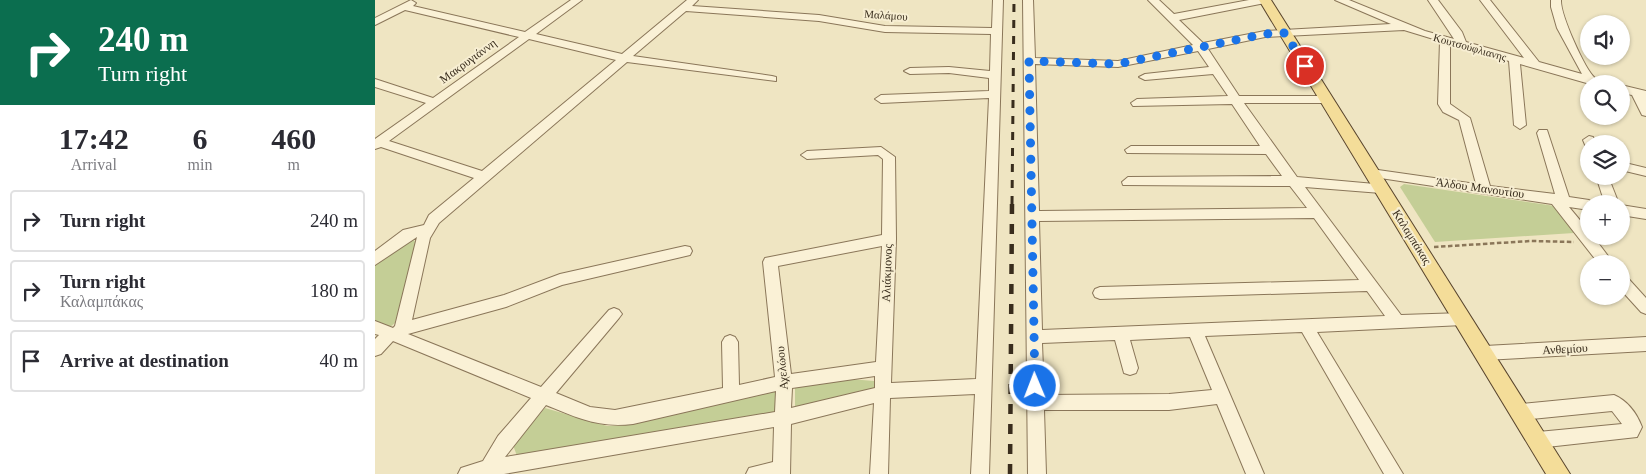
<!DOCTYPE html>
<html lang="en">
<head>
<meta charset="utf-8">
<style>
  :root { --surface:#fff; --page:#f7f7f7; --text:#2b2b33; --muted:#7c7c81; --line:#e1e1e2 }
  body { margin:0; font-family:"Times New Roman",serif; background:var(--page); color:var(--text); height:100vh; display:flex; flex-direction:column; font-size:19px; white-space:nowrap }
  * { box-sizing:border-box; margin:0 }
  p { font-size:16px; color:var(--muted) }
  .icon { flex:none; width:28px; height:28px; fill:none; stroke:currentColor; stroke-width:2; stroke-linecap:round; stroke-linejoin:round }
  .map { position:relative; flex:1; overflow:hidden }
  .panel { display:flex; flex-direction:column; background:var(--surface); width:375px }
  .panel>* { flex:none }
  .guide { background:#0b6e4f; color:#fff; overflow:hidden }
  .controls { position:absolute; left:1205px; top:15px; display:grid; gap:10px }
  .controls a { display:grid; place-items:center; width:50px; height:50px; border-radius:50%; background:var(--surface); box-shadow:0 1px 4px #0004; font-size:25px }
  .pin { position:absolute; display:grid; place-items:center; width:42px; height:42px; color:#fff; margin:-21px; border:2px solid #fff; border-radius:50%; box-shadow:0 1px 5px #0007 }
  .me { position:absolute; width:55px; margin:-28px; rotate:359deg; stroke-linejoin:round; filter:drop-shadow(0 0 4px #0008) }
  .turn { display:flex; align-items:center; gap:18px; height:105px; padding:0 15px; font-size:22px }
  .turn .icon { width:65px; height:65px; stroke-width:2.5 }
  .turn b { display:block; font-size:35px; line-height:42px }
  .eta { display:flex; justify-content:space-evenly; align-items:center; height:85px; text-align:center }
  .eta b { font-size:30px; font-weight:700; line-height:35px }
  ul { padding:0; list-style:none }
  li { display:flex; align-items:center; gap:15px; height:62px; margin:0 10px 8px; padding:0 5px; border:2px solid var(--line); border-radius:5px }
  li div { flex:1 }
  li b { display:block; font-size:19px }
  li em { font-style:normal }
  main { display:flex; flex:1; min-height:0 }
  .map>svg:first-child { display:block }
</style>
</head>
<body>
<main>
<section class="panel">
<div class="guide">
<div class="turn"><svg class="icon" aria-label="right" viewBox="0 0 24 24"><path d="M7 20v-9h11M14 6l5 5-5 5"/></svg><div><b>240 m</b>Turn right</div></div>
</div>
<div class="eta">
<div><b>17:42</b><p>Arrival</p></div>
<div><b>6</b><p>min</p></div>
<div><b>460</b><p>m</p></div>
</div>
<ul>
<li><svg class="icon" aria-label="right" viewBox="0 0 24 24"><path d="M7 20v-9h11M14 6l5 5-5 5"/></svg><div><b>Turn right</b></div><em>240 m</em></li>
<li><svg class="icon" aria-label="right" viewBox="0 0 24 24"><path d="M7 20v-9h11M14 6l5 5-5 5"/></svg><div><b>Turn right</b><p>Καλαμπάκας</p></div><em>180 m</em></li>
<li><svg class="icon" aria-label="arrive" viewBox="0 0 24 24"><path d="M6 21V4h12l-3 4 3 4H6"/></svg><div><b>Arrive at destination</b></div><em>40 m</em></li>
</ul>
</section>
<div class="map">
<svg width="1271" height="474" viewBox="0 0 1271 474">
  <rect width="100%" height="100%" fill="#efe5c2"/>
  <g fill="#c4ce96">
    <path d="M1029,184L1180,206L1199,233L1060,242L1025,187Z"/>
    <path d="M38,238L41,244L20,323L15,327L0,321V263Z"/>
    <path d="M475,379L499,381L503,387L420,407V386Z"/>
    <path d="M401,390L403,413L142,456L138,445L170,408L232,426L249,425Z"/>
  </g>
  <g fill="none" stroke-linecap="round" stroke-linejoin="round">
    <g stroke="#8a7659" stroke-width="2">
      <g id="minor">
        <path d="M36,0L41,3L38,6L150,32L196,0H207L161,34L247,54L312,0H323L317,6L444,15L510,26L617,28L618,0H628L614,474H596L600,394L515,398L513,474H495L499,403L416,424L415,474H371L374,468L398,462L399,427L129,474H83L86,468L108,461L123,436L156,398L18,341L6,354L0,356V339L4,335L0,334V321L18,328L20,326L42,237L0,265V251L28,230L49,225L54,215L99,178L6,147L0,149V139L51,103L0,87V79L58,98L144,37L30,10L0,25V18ZM311,11L444,21L510,32L616,34L615,71L574,67L535,68L529,71L535,74L574,73L614,78V91L506,95L500,99L506,103L614,98L601,379L516,383L521,239L520,157L506,147L432,151L426,155L432,159L503,155L508,159L507,235L390,258L388,262L400,377L364,385L363,342L360,337L355,335L350,337L347,342L348,388L240,410L215,407L181,393L244,318L247,314L244,310L239,308L234,310L166,387L33,334L131,307L187,285L315,255L317,251L315,247L310,246L185,274L129,295L37,320L55,238L64,223L252,62L401,81V77L397,76L258,56ZM154,39L241,60L107,171L14,141ZM507,246L501,362L416,374L403,266ZM500,376V388L416,408L417,388ZM401,391L400,412L130,457L171,405C203,418 223,428 258,424Z"/>
        <path d="M648,0H658L660,58L743,61L818,45L773,0H784L799,14L874,0H895L890,3L804,20L828,43L890,31L1016,24L960,0H974L1050,31L1079,39L1053,0H1063L1087,32L1091,42L1149,58L1105,0H1115L1164,62L1207,74L1182,28L1176,7V0H1186C1185,14 1210,70 1220,78C1225,81 1230,80 1234,84H1215L1145,64L1151,125L1145,129L1139,125L1134,61L1075,44V104L1095,118L1115,186L1180,194L1162,133L1164,130H1172L1194,197L1214,200L1220,204H1214V210L1194,207L1214,231V236H1218L1239,264H1224L1177,204L992,176L990,173L996,169L1101,184L1084,120L1068,112L1063,104L1065,41L1029,30L890,37L833,49L864,96H955V102L951,103H869L922,177L1011,185L1012,188L1006,193L930,187L1026,315L1088,313L1093,315L1096,319L1093,323L1088,325L942,332L1028,474H1009L927,332L830,336L889,474H871L842,404L794,410H669L671,474H653ZM823,51L834,67L770,74L764,77L770,80L838,74L853,96L762,99L756,103L758,106L857,104L885,146H756L750,150L752,153L891,154L907,176L753,177L747,182L748,185L915,186L932,208L664,211L660,64L743,67ZM939,218L984,280L725,287L720,289L718,293L720,297L725,299L992,291L1010,316L667,330L664,221ZM815,337L837,390L794,394L669,395L667,343L740,340L749,373L755,375L761,373L763,368L755,340Z"/>
        <path d="M1246,85L1271,91V116L1267,115L1257,95L1246,93Z"/>
        <path d="M1214,136L1218,137L1221,144H1214V148L1211,147L1208,140Z"/>
        <path d="M1246,162L1271,168V176L1246,170Z"/>
        <path d="M1221,176H1233L1244,204H1230Z"/>
        <path d="M1246,205L1271,209V219L1246,215Z"/>
        <path d="M1246,274L1251,276L1271,298V314L1266,312L1246,290Z"/>
        <path d="M1271,337V351L1110,360L1104,358L1102,353L1104,348L1110,346Z"/>
        <path d="M1239,395C1253,401 1262,414 1267,427L1262,437L1163,448L1157,446L1154,440L1157,434L1163,432L1247,424L1237,411L1146,420L1140,417L1138,412L1140,407L1146,404Z"/>
      </g>
    </g>
    <g stroke="#58442d" stroke-width="2">
      <path id="major" d="M884,0H896L1195,474H1171Z"/>
    </g>
    <path stroke="#8a7659" stroke-width="2.5" stroke-dasharray="4.5 2.5" stroke-linecap="butt" d="M1059,247L1156,241L1199,242"/>
    <use href="#minor" fill="#faf1d6" fill-rule="evenodd"/>
    <use href="#major" fill="#f4dd99" fill-rule="evenodd"/>
    <path stroke="#392d1d" stroke-width="3" stroke-dasharray="8 8" stroke-linecap="butt" d="M637,204L639,0"/>
    <path stroke="#392d1d" stroke-width="4.5" stroke-dasharray="10 10" stroke-linecap="butt" d="M635,474L637,202"/>
  </g>
  <g fill="none" stroke-linecap="round" stroke-linejoin="round">
    <path stroke="#1a73e8" stroke-width="9" stroke-dasharray="0 16.2" d="M660,386L654,61L743,64L890,34L910,33L930,66"/>
  </g>
  <g text-anchor="middle" dominant-baseline="central" stroke-width="4" stroke-linejoin="round" paint-order="stroke">
    <g font-size="11" fill="#392d1d" stroke="#f7eed2">
      <text transform="translate(511 15) rotate(4)">Μαλάμου</text>
      <text transform="translate(1095 47) rotate(16)">Κουτσούφλιανης</text>
    </g>
    <g font-size="12" fill="#392d1d" stroke="#f7eed2">
      <text transform="translate(93 61) rotate(-36)">Μακρυγιάννη</text>
      <text transform="translate(1105 188) rotate(8)">Άλδου Μανουτίου</text>
      <text transform="translate(1037 237) rotate(58)">Καλαμπάκας</text>
      <text transform="translate(512 273) rotate(-88)">Αλιάκμονος</text>
      <text transform="translate(1190 349) rotate(-3)">Ανθεμίου</text>
      <text transform="translate(407 368) rotate(-95)">Αχελώου</text>
    </g>
  </g>
</svg>
<div class="controls">
<a><svg class="icon" aria-label="sound" viewBox="0 0 24 24"><path d="M4 9h4l5-4v14l-5-4H4zM17 9q2 3 0 6"/></svg></a>
<a><svg class="icon" aria-label="search" viewBox="0 0 24 24"><circle cx="10" cy="10" r="6"/><path d="M15 15l6 6"/></svg></a>
<a><svg class="icon" aria-label="layers" viewBox="0 0 24 24"><path d="M12 4l9 5-9 5-9-5zM3 14l9 5 9-5"/></svg></a>
<a>+</a>
<a>−</a>
</div>
<div class="pin" style="left:930px;top:66px;background:#d93025"><svg class="icon" aria-label="arrive" viewBox="0 0 24 24"><path d="M6 21V4h12l-3 4 3 4H6"/></svg></div>
<svg class="me" style="left:660px;top:386px" viewBox="-20 -20 40 40"><circle r="17" fill="#1a73e8" stroke="#fff" stroke-width="3"/><path d="M0-11L8 9 0 5-8 9z" fill="#fff"/></svg>
</div>
</main>
</body>
</html>
